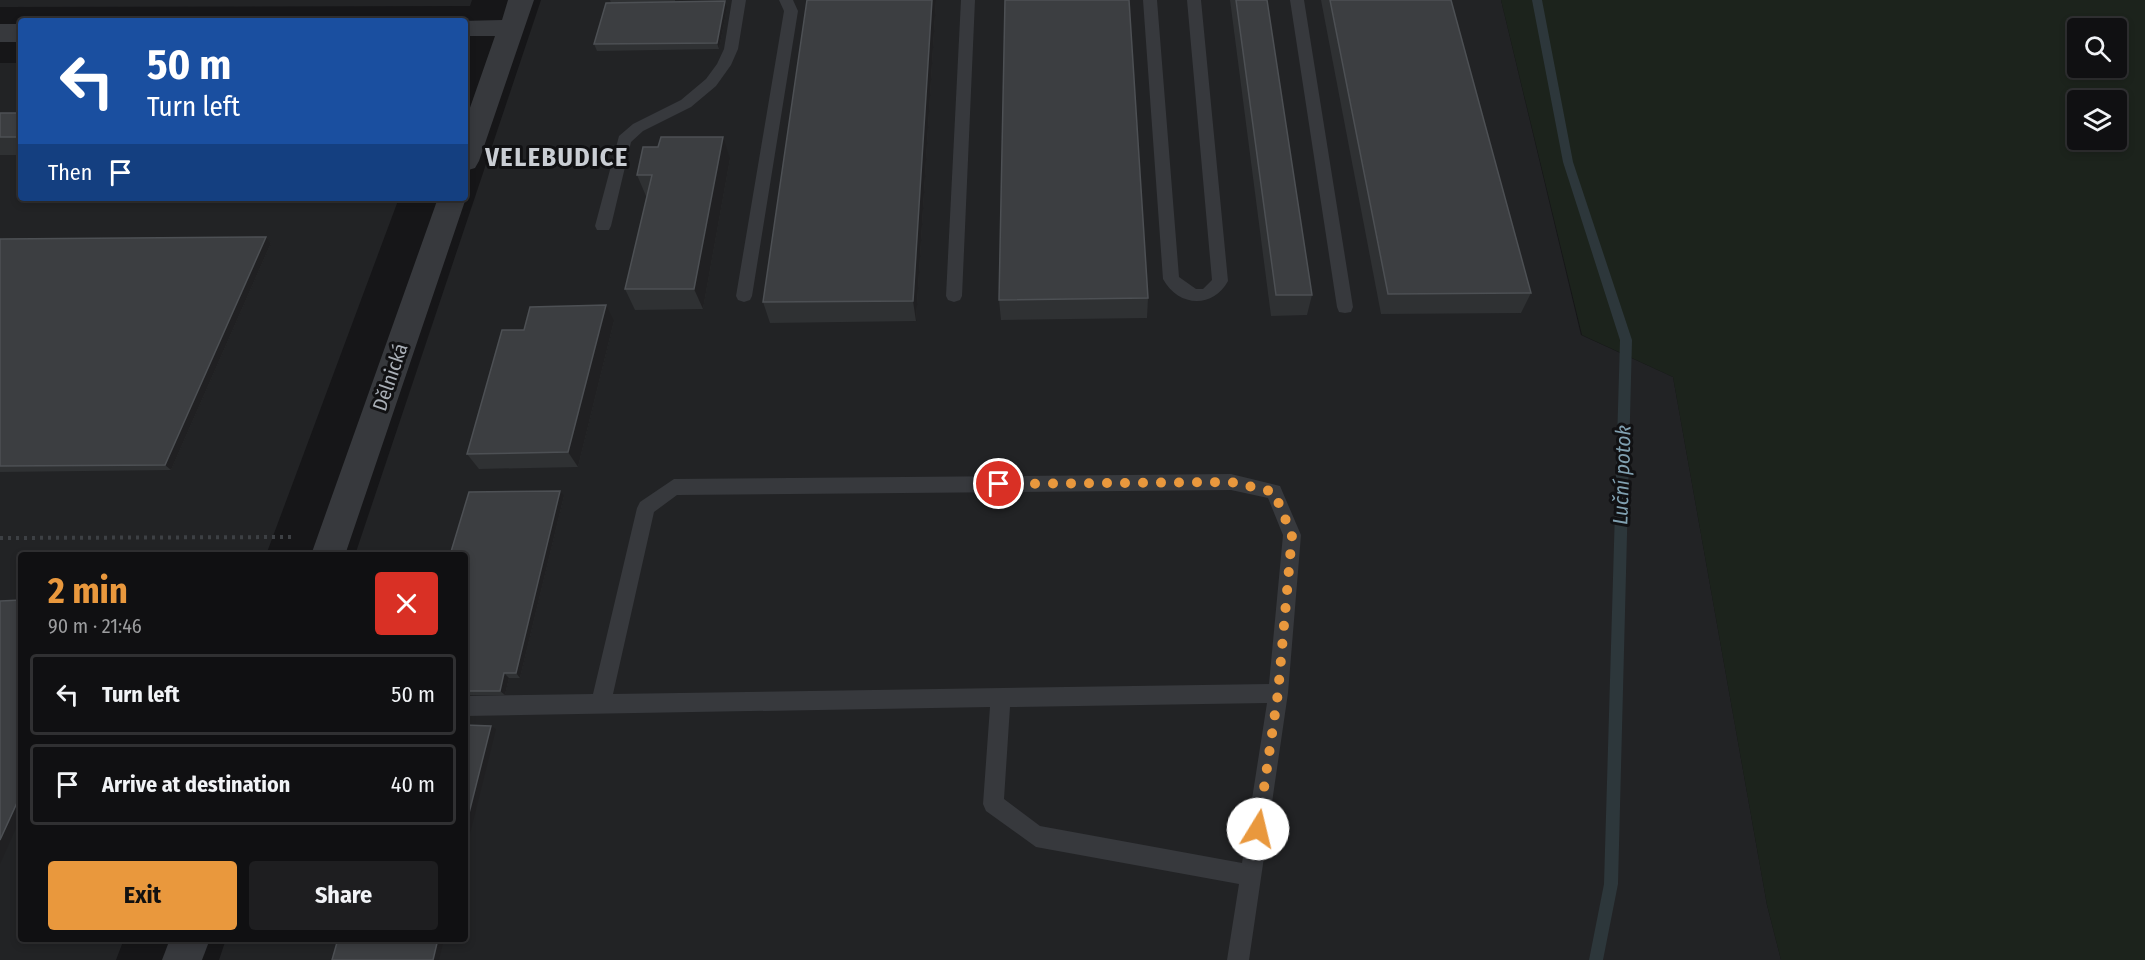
<!DOCTYPE html>
<html lang="en">
<head>
<meta charset="utf-8">
<style>
  :root { --surface:#101012; --page:#1e1e20; --text:#f1f3f6; --muted:#9c9d9f; --line:#303032; --accent:#e9983d }
  body { margin:0; font-family:"Fira Sans Condensed",sans-serif; background:var(--page); color:var(--text); height:100vh; display:flex; flex-direction:column; font-size:22px; white-space:nowrap }
  * { box-sizing:border-box; margin:0 }
  p { font-size:20px; color:var(--muted) }
  .icon { flex:none; width:33px; height:33px; fill:none; stroke:currentColor; stroke-width:2; stroke-linecap:round; stroke-linejoin:round }
  .map { position:relative; flex:1; overflow:hidden }
  .panel { position:absolute; left:18px; top:552px; width:450px; height:390px; display:flex; flex-direction:column; background:var(--surface); border-radius:6px; box-shadow:0 3px 9px #0003,0 0 0 2px var(--line) }
  .panel>* { flex:none }
  .guide { position:absolute; left:18px; top:18px; width:450px; height:183px; border-radius:6px; box-shadow:0 3px 9px #0003,0 0 0 2px var(--line); background:#1a4fa0; color:#fff; overflow:hidden }
  .controls { position:absolute; left:2067px; top:18px; display:grid; gap:12px }
  .controls a { display:grid; place-items:center; width:60px; height:60px; border-radius:6px; background:var(--surface); box-shadow:0 3px 9px #0003,0 0 0 2px var(--line); font-size:30px }
  .pin { position:absolute; display:grid; place-items:center; width:51px; height:51px; color:#fff; margin:-26px; border:3px solid #fff; border-radius:50%; box-shadow:0 2px 6px #0007 }
  .me { position:absolute; width:66px; margin:-33px; rotate:9deg; stroke-linejoin:round; filter:drop-shadow(0 0 4px #0008) }
  .turn { display:flex; align-items:center; gap:21px; height:126px; padding:0 30px; font-size:27px }
  .turn .icon { width:78px; height:78px; stroke-width:2.5 }
  .turn b { display:block; font-size:42px; line-height:51px }
  .then { display:flex; align-items:center; height:57px; padding:0 30px; background:#0003; gap:12px; font-size:22px }
  .round { display:grid; place-items:center; flex:none; width:63px; height:63px; border-radius:6px; background:var(--page) }
  .head { display:flex; align-items:center; justify-content:space-between; height:102px; padding:0 30px }
  h1 { font-size:36px; font-weight:700; line-height:45px; color:var(--accent) }
  .primary-button { display:flex; gap:12px; margin-top:auto; padding:12px 30px }
  .primary-button a { flex:1; height:69px; border-radius:6px; background:var(--accent); color:#111; font-size:24px; font-weight:700; line-height:69px; text-align:center }
  .primary-button a+a { background:var(--page); color:var(--text) }
  ul { padding:0; list-style:none }
  li { display:flex; align-items:center; gap:18px; height:81px; margin:0 12px 9px; padding:0 18px; border:3px solid var(--line); border-radius:6px }
  li div { flex:1 }
  li b { display:block; font-size:22px }
  li em { font-style:normal }
  .map>svg:first-child { display:block }
</style>
</head>
<body>
<div class="map">
<svg width="2145" height="960" viewBox="0 0 2145 960">
  <rect width="100%" height="100%" fill="#161618"/>
  <g fill="#222325">
    <path d="M0,0H472L470,6L0,7Z"/>
    <path d="M541,0H1501L1581,335L1673,377L1767,905L1781,960H219L226,939H465V555H355Z"/>
    <path d="M0,63H21V198H399L266,555H21V939H124L116,960H0Z"/>
  </g>
  <path fill="#1c231c" fill-rule="evenodd" d="M1501,0H2145V960H1781L1767,905L1673,377L1582,335ZM2078,28H2116V68H2078ZM2078,100H2116V140H2078Z"/>
  <g fill="none" stroke-linecap="round" stroke-linejoin="round">
    <path fill="#2d373b" fill-rule="evenodd" d="M1532,0H1542L1573,162L1632,340L1618,884L1603,960H1589L1604,884L1620,340L1563,162Z"/>
    <path stroke="#3d4044" stroke-width="4" stroke-dasharray="3 5" stroke-linecap="butt" d="M0,538L294,537"/>
    <g fill="#37393d" fill-rule="evenodd">
      <path d="M732,0H746L738,49L731,65L716,86L691,107L643,131L631,142L611,226L609,230H597L595,226L619,136L633,124L681,100L706,79L717,64L724,49Z"/>
      <path d="M779,0H793L798,11L752,296L750,300L744,302L738,300L736,296L784,11Z"/>
      <path d="M961,0H975L962,296L960,300L954,302L948,300L946,296Z"/>
      <path d="M1143,0H1157L1179,277L1196,289H1203L1212,280L1187,0H1201L1228,281C1213,309 1178,307 1163,279Z"/>
      <path d="M1290,0H1304L1353,307L1351,312L1345,313L1339,312L1337,307Z"/>
      <path d="M1231,474L1280,486L1301,535L1288,693L1249,960H1227L1239,884L1036,847L986,811L983,804L990,707L465,716V696L593,694L637,508L640,502L674,479ZM1231,490L1268,498L1283,535L1269,684L613,694L654,512L677,495ZM1267,703L1242,863L1040,826L1004,799L1010,707Z"/>
    </g>
    <g fill="#37393d" fill-rule="evenodd">
      <path d="M508,0H534L479,161L475,168L465,171V122L495,36H465V21H460L502,20Z"/>
      <rect x="0" y="24" width="21" height="18"/>
      <path d="M465,196L466,198L345,555H311L438,198H465Z"/>
      <path d="M170,939H210L202,960H162Z"/>
    </g>
  </g>
  <g fill="#2f3133">
    <path d="M610,0H675V2L727,8L719,49L597,51L594,44L611,3Z"/>
    <path d="M807,0H936L916,321L770,323L763,302Z"/>
    <path d="M1230,0H1267L1312,295L1307,315L1271,316Z"/>
    <path d="M1321,0H1451L1531,293L1521,313L1381,314Z"/>
    <rect x="0" y="113" width="21" height="42"/>
    <path d="M658,147L730,159L703,309L635,310L625,289L647,196H646L637,175Z"/>
    <path d="M266,237L271,243L171,470L0,472V239Z"/>
    <path d="M1148,298L1147,318L1001,320L999,300Z"/>
    <path d="M614,321L578,467L479,469L467,454Z"/>
    <path d="M564,496L520,678H509L505,695H465V555Z"/>
  </g>
  <g fill="#202022">
    <path d="M932,0H936L916,321L913,301Z"/>
    <path d="M725,1L727,8L719,49L717,43Z"/>
    <path d="M723,137L730,159L703,309L694,289Z"/>
    <path d="M266,237L271,243L171,470L165,465Z"/>
    <path d="M606,305L614,321L578,467L568,452Z"/>
    <path d="M560,491L564,496L520,678L516,673Z"/>
    <path d="M504,673L509,678L505,695L500,691Z"/>
    <path d="M491,726L496,729L465,854V829Z"/>
    <path d="M21,794V817L0,864V840Z"/>
    <path d="M438,939H444L439,960H433Z"/>
  </g>
  <g fill="#3c3e41" stroke="#4d5054" stroke-width="1.5">
    <path d="M807,0H932L913,301L763,302Z"/>
    <path d="M1005,0H1129L1148,298L999,300Z"/>
    <path d="M1236,0H1267L1312,295H1276Z"/>
    <path d="M1330,0H1451L1531,293L1388,294Z"/>
    <path d="M725,1L717,43L594,44L606,3Z"/>
    <rect x="0" y="113" width="21" height="24"/>
    <path d="M661,137H723L694,289H625L652,175H637L643,147H658Z"/>
    <path d="M266,237L165,465L0,466V239Z"/>
    <path d="M606,305L568,452L467,454L502,330H524L530,307Z"/>
    <path d="M560,491L516,673H504L500,691H465V555H450L469,492Z"/>
    <path d="M21,600V794L0,840V601Z"/>
    <path d="M465,725L491,726L465,829Z"/>
    <path d="M338,939H438L433,960H332Z"/>
  </g>
  <g fill="none" stroke-linecap="round" stroke-linejoin="round">
    <path stroke="#e9983d" stroke-width="10" stroke-dasharray="0 18" d="M999,484L1231,482L1274,492L1292,535L1278,693L1258,829"/>
  </g>
  <g text-anchor="middle" dominant-baseline="central" stroke-width="6" stroke-linejoin="round" paint-order="stroke">
    <g font-size="20" fill="#a9afb7" stroke="#111113">
      <text transform="translate(390 377) rotate(-71)">Dělnická</text>
    </g>
    <g font-size="21" font-style="italic" fill="#81a1b1" stroke="#111113">
      <text transform="translate(1622 475) rotate(-88)">Luční potok</text>
    </g>
    <g font-size="26" font-weight="bold" letter-spacing="1.5" fill="#caced4" stroke="#111113">
      <text x="557" y="157">VELEBUDICE</text>
    </g>
  </g>
</svg>
<div class="controls">
<a><svg class="icon" aria-label="search" viewBox="0 0 24 24"><circle cx="10" cy="10" r="6"/><path d="M15 15l6 6"/></svg></a>
<a><svg class="icon" aria-label="layers" viewBox="0 0 24 24"><path d="M12 4l9 5-9 5-9-5zM3 14l9 5 9-5"/></svg></a>
</div>
<div class="pin" style="left:999px;top:484px;background:#d93025"><svg class="icon" aria-label="arrive" viewBox="0 0 24 24"><path d="M6 21V4h12l-3 4 3 4H6"/></svg></div>
<svg class="me" style="left:1258px;top:829px" viewBox="-20 -20 40 40"><circle r="19" fill="#fff"/><path d="M0-13L10 11 0 6-10 11z" fill="#e9983d"/></svg>
<div class="guide">
<div class="turn"><svg class="icon" aria-label="left" viewBox="0 0 24 24"><path d="M17 20v-9H6M10 6l-5 5 5 5"/></svg><div><b>50 m</b>Turn left</div></div>
<div class="then">Then<svg class="icon" aria-label="arrive" viewBox="0 0 24 24"><path d="M6 21V4h12l-3 4 3 4H6"/></svg></div>
</div>
<section class="panel">
<div class="head"><div><h1>2 min</h1><p>90 m · 21:46</p></div><a class="round" style="background:#d93025;color:#fff"><svg class="icon" aria-label="close" viewBox="0 0 24 24"><path d="M6 6l12 12M18 6L6 18"/></svg></a></div>
<ul>
<li><svg class="icon" aria-label="left" viewBox="0 0 24 24"><path d="M17 20v-9H6M10 6l-5 5 5 5"/></svg><div><b>Turn left</b></div><em>50 m</em></li>
<li><svg class="icon" aria-label="arrive" viewBox="0 0 24 24"><path d="M6 21V4h12l-3 4 3 4H6"/></svg><div><b>Arrive at destination</b></div><em>40 m</em></li>
</ul>
<div class="primary-button"><a>Exit</a><a>Share</a></div>
</section>
</div>
</body>
</html>
